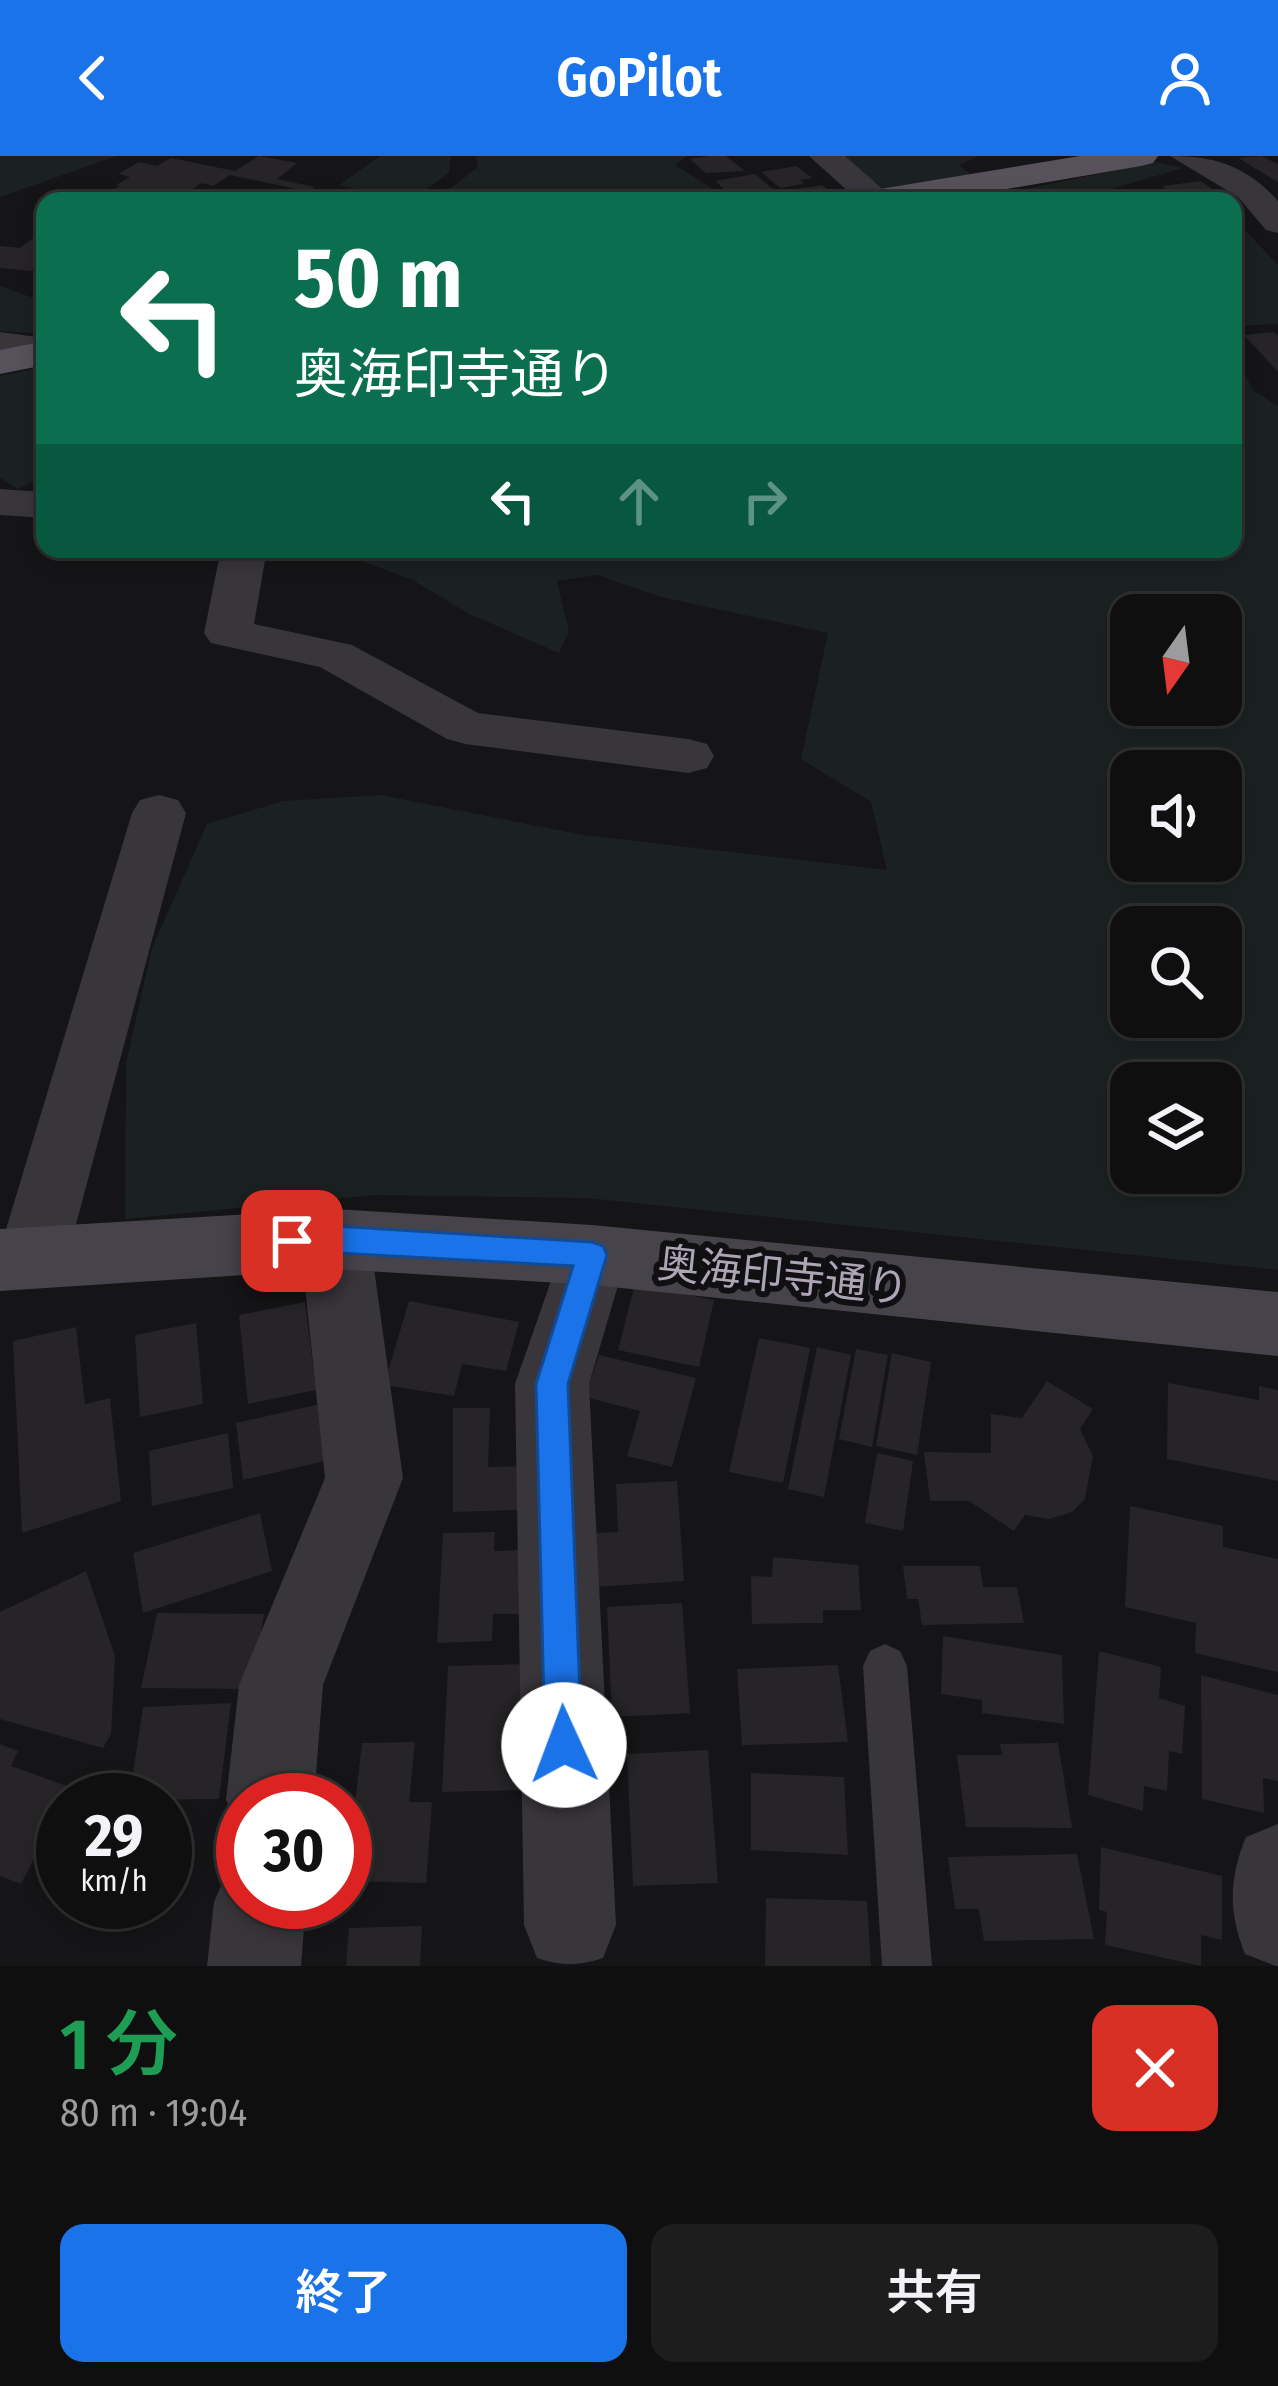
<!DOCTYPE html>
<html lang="ja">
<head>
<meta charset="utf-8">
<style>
  :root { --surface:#100f10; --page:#1e1d1e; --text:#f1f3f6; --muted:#9c9c9f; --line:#302f30; --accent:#1a73e8 }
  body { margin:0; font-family:"Fira Sans Condensed","Noto Sans JP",sans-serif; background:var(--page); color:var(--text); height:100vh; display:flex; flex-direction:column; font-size:45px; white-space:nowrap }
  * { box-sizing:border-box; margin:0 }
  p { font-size:39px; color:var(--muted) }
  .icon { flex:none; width:66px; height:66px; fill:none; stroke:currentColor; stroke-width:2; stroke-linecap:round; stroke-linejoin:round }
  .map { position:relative; height:1810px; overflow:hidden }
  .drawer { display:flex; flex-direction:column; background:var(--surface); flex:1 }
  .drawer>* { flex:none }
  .hud { position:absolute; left:36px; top:36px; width:1206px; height:366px; border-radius:24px; box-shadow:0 6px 18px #0003,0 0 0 3px var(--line); background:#0b6e4f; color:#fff; overflow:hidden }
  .needle { width:78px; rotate:194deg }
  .controls { position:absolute; left:1110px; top:438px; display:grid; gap:24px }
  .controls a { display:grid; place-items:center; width:132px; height:132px; border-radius:24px; background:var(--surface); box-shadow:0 6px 18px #0003,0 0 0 3px var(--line); font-size:60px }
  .speed { position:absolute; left:36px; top:1617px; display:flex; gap:24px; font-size:60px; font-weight:700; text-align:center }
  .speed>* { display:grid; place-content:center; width:156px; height:156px; border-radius:50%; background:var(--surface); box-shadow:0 6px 18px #0003,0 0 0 3px var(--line); line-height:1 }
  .speed small { font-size:30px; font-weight:400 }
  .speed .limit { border:18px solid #d22; background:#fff; color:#111 }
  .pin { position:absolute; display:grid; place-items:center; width:102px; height:102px; color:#fff; margin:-51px; border-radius:24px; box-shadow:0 6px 18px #0006 }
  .me { position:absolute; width:132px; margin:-66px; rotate:358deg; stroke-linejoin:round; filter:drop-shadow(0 0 9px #0008) }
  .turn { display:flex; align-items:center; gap:42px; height:252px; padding:0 60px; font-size:54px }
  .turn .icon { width:156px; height:156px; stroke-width:2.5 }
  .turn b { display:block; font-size:84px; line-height:102px }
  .lanes { display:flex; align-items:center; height:114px; padding:0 60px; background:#0003; justify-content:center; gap:60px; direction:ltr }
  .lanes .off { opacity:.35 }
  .round { display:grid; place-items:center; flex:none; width:126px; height:126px; border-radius:24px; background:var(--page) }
  .summary { display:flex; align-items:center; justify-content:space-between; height:204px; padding:0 60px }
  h1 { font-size:72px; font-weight:600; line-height:90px; color:#1e9e55 }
  .action { display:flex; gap:24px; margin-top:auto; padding:24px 60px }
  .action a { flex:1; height:138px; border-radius:24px; background:var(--accent); color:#fff; font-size:48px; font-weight:600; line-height:138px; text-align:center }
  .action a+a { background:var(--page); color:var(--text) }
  header { display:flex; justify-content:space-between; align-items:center; height:156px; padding:0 60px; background:var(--accent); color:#fff; font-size:54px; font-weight:600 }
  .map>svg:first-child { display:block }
</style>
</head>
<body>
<header><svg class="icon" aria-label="back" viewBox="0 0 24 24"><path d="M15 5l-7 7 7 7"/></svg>GoPilot<svg class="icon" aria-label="person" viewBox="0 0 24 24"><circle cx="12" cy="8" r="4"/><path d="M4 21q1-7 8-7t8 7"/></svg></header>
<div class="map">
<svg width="1278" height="1810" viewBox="0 0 1278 1810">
  <rect width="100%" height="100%" fill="#151416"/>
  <g fill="#1a2120" fill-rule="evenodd">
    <path d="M0,0H117L0,41Z"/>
    <path d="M380,0H450L451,2L449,17L410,45H387L391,41L339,29Z"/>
    <path d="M476,0H687L675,9L710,31L720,44L434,45L478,11Z"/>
    <path d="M840,0H979L959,9L971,19L885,34Z"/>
    <path d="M1157,6L1183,12L1105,35L1112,45H968Z"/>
    <path d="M1233,73H1244L1278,109V168L1233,170Z"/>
    <path d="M0,130L45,146V178L0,175Z"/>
    <path d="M1233,198L1254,235L1278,250V1114L587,1042L374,1039L125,1063L126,907L152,792L207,668L283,645L381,639L583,679L887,714L871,646L801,603L828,477L661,441L597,419L557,425L569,476L559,497L469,458L413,424L328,393H1233ZM1131,459H1221V549H1131ZM1131,615H1221V705H1131ZM1131,771H1221V861H1131ZM1131,927H1221V1017H1131Z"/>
    <path d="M45,211V321L18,333L0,322V220Z"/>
  </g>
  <g fill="#262427">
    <path d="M259,0L297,7L277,23L315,31L309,35L316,36L304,44L277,45L296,33L230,19L213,30L202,27L173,45H132L136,42L127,41L119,45H86L120,30L116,29L130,21L118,18L139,6L157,10L171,2L235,15Z"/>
    <path d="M709,0H726L745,15L706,17L690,3Z"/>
    <path d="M1261,0L1278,8V26L1238,2Z"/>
    <path d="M797,10L812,22L800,24L804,28L780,32L761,16Z"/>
    <path d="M755,18L787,45H738L715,25Z"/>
    <path d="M1201,25L1216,36L1176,41L1162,30Z"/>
    <path d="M822,29L833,38L795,45L784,35Z"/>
    <path d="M45,73V106L31,115L0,112V90L20,92Z"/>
    <path d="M1274,176L1278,180V216L1244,179Z"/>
    <path d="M635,1128L714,1144L699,1211L618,1194Z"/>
    <path d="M409,1145L519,1166L506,1215L462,1208L454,1240L384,1229Z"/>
    <path d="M305,1146L316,1234L248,1248L239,1159Z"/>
    <path d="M196,1167L203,1248L140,1261L135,1179Z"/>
    <path d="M76,1171L85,1248L110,1242L121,1345L22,1377L13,1185Z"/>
    <path d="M759,1182L810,1192L783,1327L729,1316Z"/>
    <path d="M817,1191L851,1199L824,1341L788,1333Z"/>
    <path d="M856,1193L888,1199L872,1291L839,1283Z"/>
    <path d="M892,1197L931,1206L917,1299L876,1290Z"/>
    <path d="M599,1199L696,1222L672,1311L627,1300L640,1255L585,1241Z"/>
    <path d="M1047,1225L1093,1253L1080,1273L1093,1300L1085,1343L1072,1356L1049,1363L1025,1359L1014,1375L969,1345H930L924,1296L991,1297V1258L1022,1262Z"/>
    <path d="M1168,1227L1259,1244V1230L1278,1234V1325L1167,1303Z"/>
    <path d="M320,1248L329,1304L243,1324L236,1267Z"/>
    <path d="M453,1252H490L488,1311L522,1310V1354L453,1356Z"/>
    <path d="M228,1277L233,1332L152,1350L149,1295Z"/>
    <path d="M877,1297L913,1305L903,1375L865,1367Z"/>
    <path d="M677,1325L684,1425L595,1431L592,1377L618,1376L616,1328Z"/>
    <path d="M1130,1350L1223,1370V1391L1278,1403V1516L1195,1497L1196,1467L1125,1451Z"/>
    <path d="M260,1357L272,1415L143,1457L133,1397Z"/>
    <path d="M495,1376L494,1395L523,1394L521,1458H493L492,1485L437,1487L443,1377Z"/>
    <path d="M773,1401L858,1409L861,1454H823V1467L752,1468L751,1420L772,1421Z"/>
    <path d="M903,1410H980L983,1431H1017L1024,1467L922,1469L918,1443H907Z"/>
    <path d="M86,1415L115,1500L111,1578L103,1592L0,1563V1456Z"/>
    <path d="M682,1447L690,1557L612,1561L607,1451Z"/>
    <path d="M157,1457L264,1458L252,1533L141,1532Z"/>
    <path d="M943,1480L1062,1499L1064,1568L982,1557V1544L941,1538Z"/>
    <path d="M1099,1495L1161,1511L1159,1542L1185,1550L1182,1598L1169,1595L1167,1635L1144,1630L1143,1655L1088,1639Z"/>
    <path d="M526,1508L524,1634L442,1636L448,1510Z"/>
    <path d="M838,1509L848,1586L742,1589L737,1513Z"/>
    <path d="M1201,1519L1278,1539V1625L1263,1622L1264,1657L1202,1643Z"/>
    <path d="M231,1547L219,1643L129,1644L143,1551Z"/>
    <path d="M415,1586L409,1646H432L426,1727L346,1725L362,1587Z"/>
    <path d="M1058,1587L1072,1672L966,1671L957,1599H1002L1000,1588Z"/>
    <path d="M0,1588L18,1595L11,1610L70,1631L21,1728L0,1720Z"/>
    <path d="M708,1594L718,1727L633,1730L627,1598Z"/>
    <path d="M751,1617L844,1621L848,1699L751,1694Z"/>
    <path d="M1101,1691L1222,1720V1784L1201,1779V1810L1105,1789L1107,1756L1099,1754Z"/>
    <path d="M1077,1698L1094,1783L984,1785L979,1753H955L948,1701Z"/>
    <path d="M766,1742L867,1745L871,1810H765Z"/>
    <path d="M422,1770L420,1810H346L349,1772Z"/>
  </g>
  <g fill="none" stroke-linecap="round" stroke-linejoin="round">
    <path fill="#38353b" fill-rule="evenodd" d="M885,1488L900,1495L907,1510L932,1810H882L863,1510L870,1495Z"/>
    <g fill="#38353b" fill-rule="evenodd">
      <path d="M809,0H845L895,44L859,45Z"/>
      <path d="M1170,0C1215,0 1247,10 1278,45V77L1266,74L1238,41Z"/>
      <path d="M0,176L45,182V206L0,200Z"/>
      <path d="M0,333L45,336V362L0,359Z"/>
      <path d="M221,393H267L254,468L352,489L478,557L688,583L707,588L714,600L707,612L688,617L465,588L447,583L320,511L211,487L204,477Z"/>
      <path d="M159,639L178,644L186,657L67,1102L57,1123L32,1131L7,1123L0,1108V1093L132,657L140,644Z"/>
      <path d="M335,1054L359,1063L370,1083L403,1322L323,1529L314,1644H243V1677L226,1644L239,1529L325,1322L300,1083L311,1063Z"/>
      <path d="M592,1070L617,1079L627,1099L589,1228L616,1769L603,1802C578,1810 562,1810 537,1802L524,1769L515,1228L567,1079Z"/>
      <path d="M1278,1668V1810H1276L1245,1798C1228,1756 1229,1722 1246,1681Z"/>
      <path d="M243,1707V1746H306L301,1810H207L214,1746L228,1714Z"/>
    </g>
    <path fill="#47434b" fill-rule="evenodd" d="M335,1053L592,1069L1278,1136V1200L592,1129L335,1113L0,1135V1073Z"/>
    <g fill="#56515a" fill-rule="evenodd">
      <path d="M1080,0H1158L1153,7L1141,10L937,45H856L861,37L874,34Z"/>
      <path d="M45,185V209L0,218V194Z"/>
    </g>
  </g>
  <path fill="#1a73e8" stroke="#114b97" stroke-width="3" d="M335,1070L592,1086L603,1090L607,1099L568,1228L582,1589L577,1602L564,1608L551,1602L545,1589L536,1228L573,1110L282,1094L277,1085L282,1077Z"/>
  <g text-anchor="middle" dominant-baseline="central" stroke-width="12" stroke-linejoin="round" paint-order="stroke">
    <g font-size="42" fill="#ada5b6" stroke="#100f11">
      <text transform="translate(783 1120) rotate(6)">奥海印寺通り</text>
    </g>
  </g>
</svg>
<div class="controls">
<a><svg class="needle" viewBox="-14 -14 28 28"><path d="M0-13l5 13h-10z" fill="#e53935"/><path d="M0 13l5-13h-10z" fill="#9c9c9f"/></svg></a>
<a><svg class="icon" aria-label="sound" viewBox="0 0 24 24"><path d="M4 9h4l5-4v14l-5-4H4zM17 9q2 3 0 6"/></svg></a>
<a><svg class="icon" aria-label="search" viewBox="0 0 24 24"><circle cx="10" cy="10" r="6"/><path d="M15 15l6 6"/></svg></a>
<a><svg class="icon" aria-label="layers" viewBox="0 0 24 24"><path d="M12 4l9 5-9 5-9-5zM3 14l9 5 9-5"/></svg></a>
</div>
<div class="speed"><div>29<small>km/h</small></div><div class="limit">30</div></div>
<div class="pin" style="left:292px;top:1085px;background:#d93025"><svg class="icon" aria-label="arrive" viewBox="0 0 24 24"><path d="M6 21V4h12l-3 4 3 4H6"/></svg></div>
<svg class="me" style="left:564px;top:1589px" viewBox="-20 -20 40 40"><circle r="19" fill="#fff"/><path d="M0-13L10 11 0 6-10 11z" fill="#1a73e8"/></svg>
<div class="hud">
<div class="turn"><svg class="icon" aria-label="left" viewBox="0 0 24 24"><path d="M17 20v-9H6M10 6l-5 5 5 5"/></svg><div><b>50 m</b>奥海印寺通り</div></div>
<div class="lanes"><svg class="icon" aria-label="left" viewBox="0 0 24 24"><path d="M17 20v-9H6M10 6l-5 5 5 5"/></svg><svg class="icon off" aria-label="ahead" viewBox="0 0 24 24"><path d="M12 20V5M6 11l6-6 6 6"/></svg><svg class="icon off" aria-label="right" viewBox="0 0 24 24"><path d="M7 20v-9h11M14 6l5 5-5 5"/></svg></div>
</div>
</div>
<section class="drawer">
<div class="summary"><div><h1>1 分</h1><p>80 m · 19:04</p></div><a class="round" style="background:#d93025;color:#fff"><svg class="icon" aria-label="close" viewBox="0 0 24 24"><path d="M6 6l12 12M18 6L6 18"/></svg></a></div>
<div class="action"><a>終了</a><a>共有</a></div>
</section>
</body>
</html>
